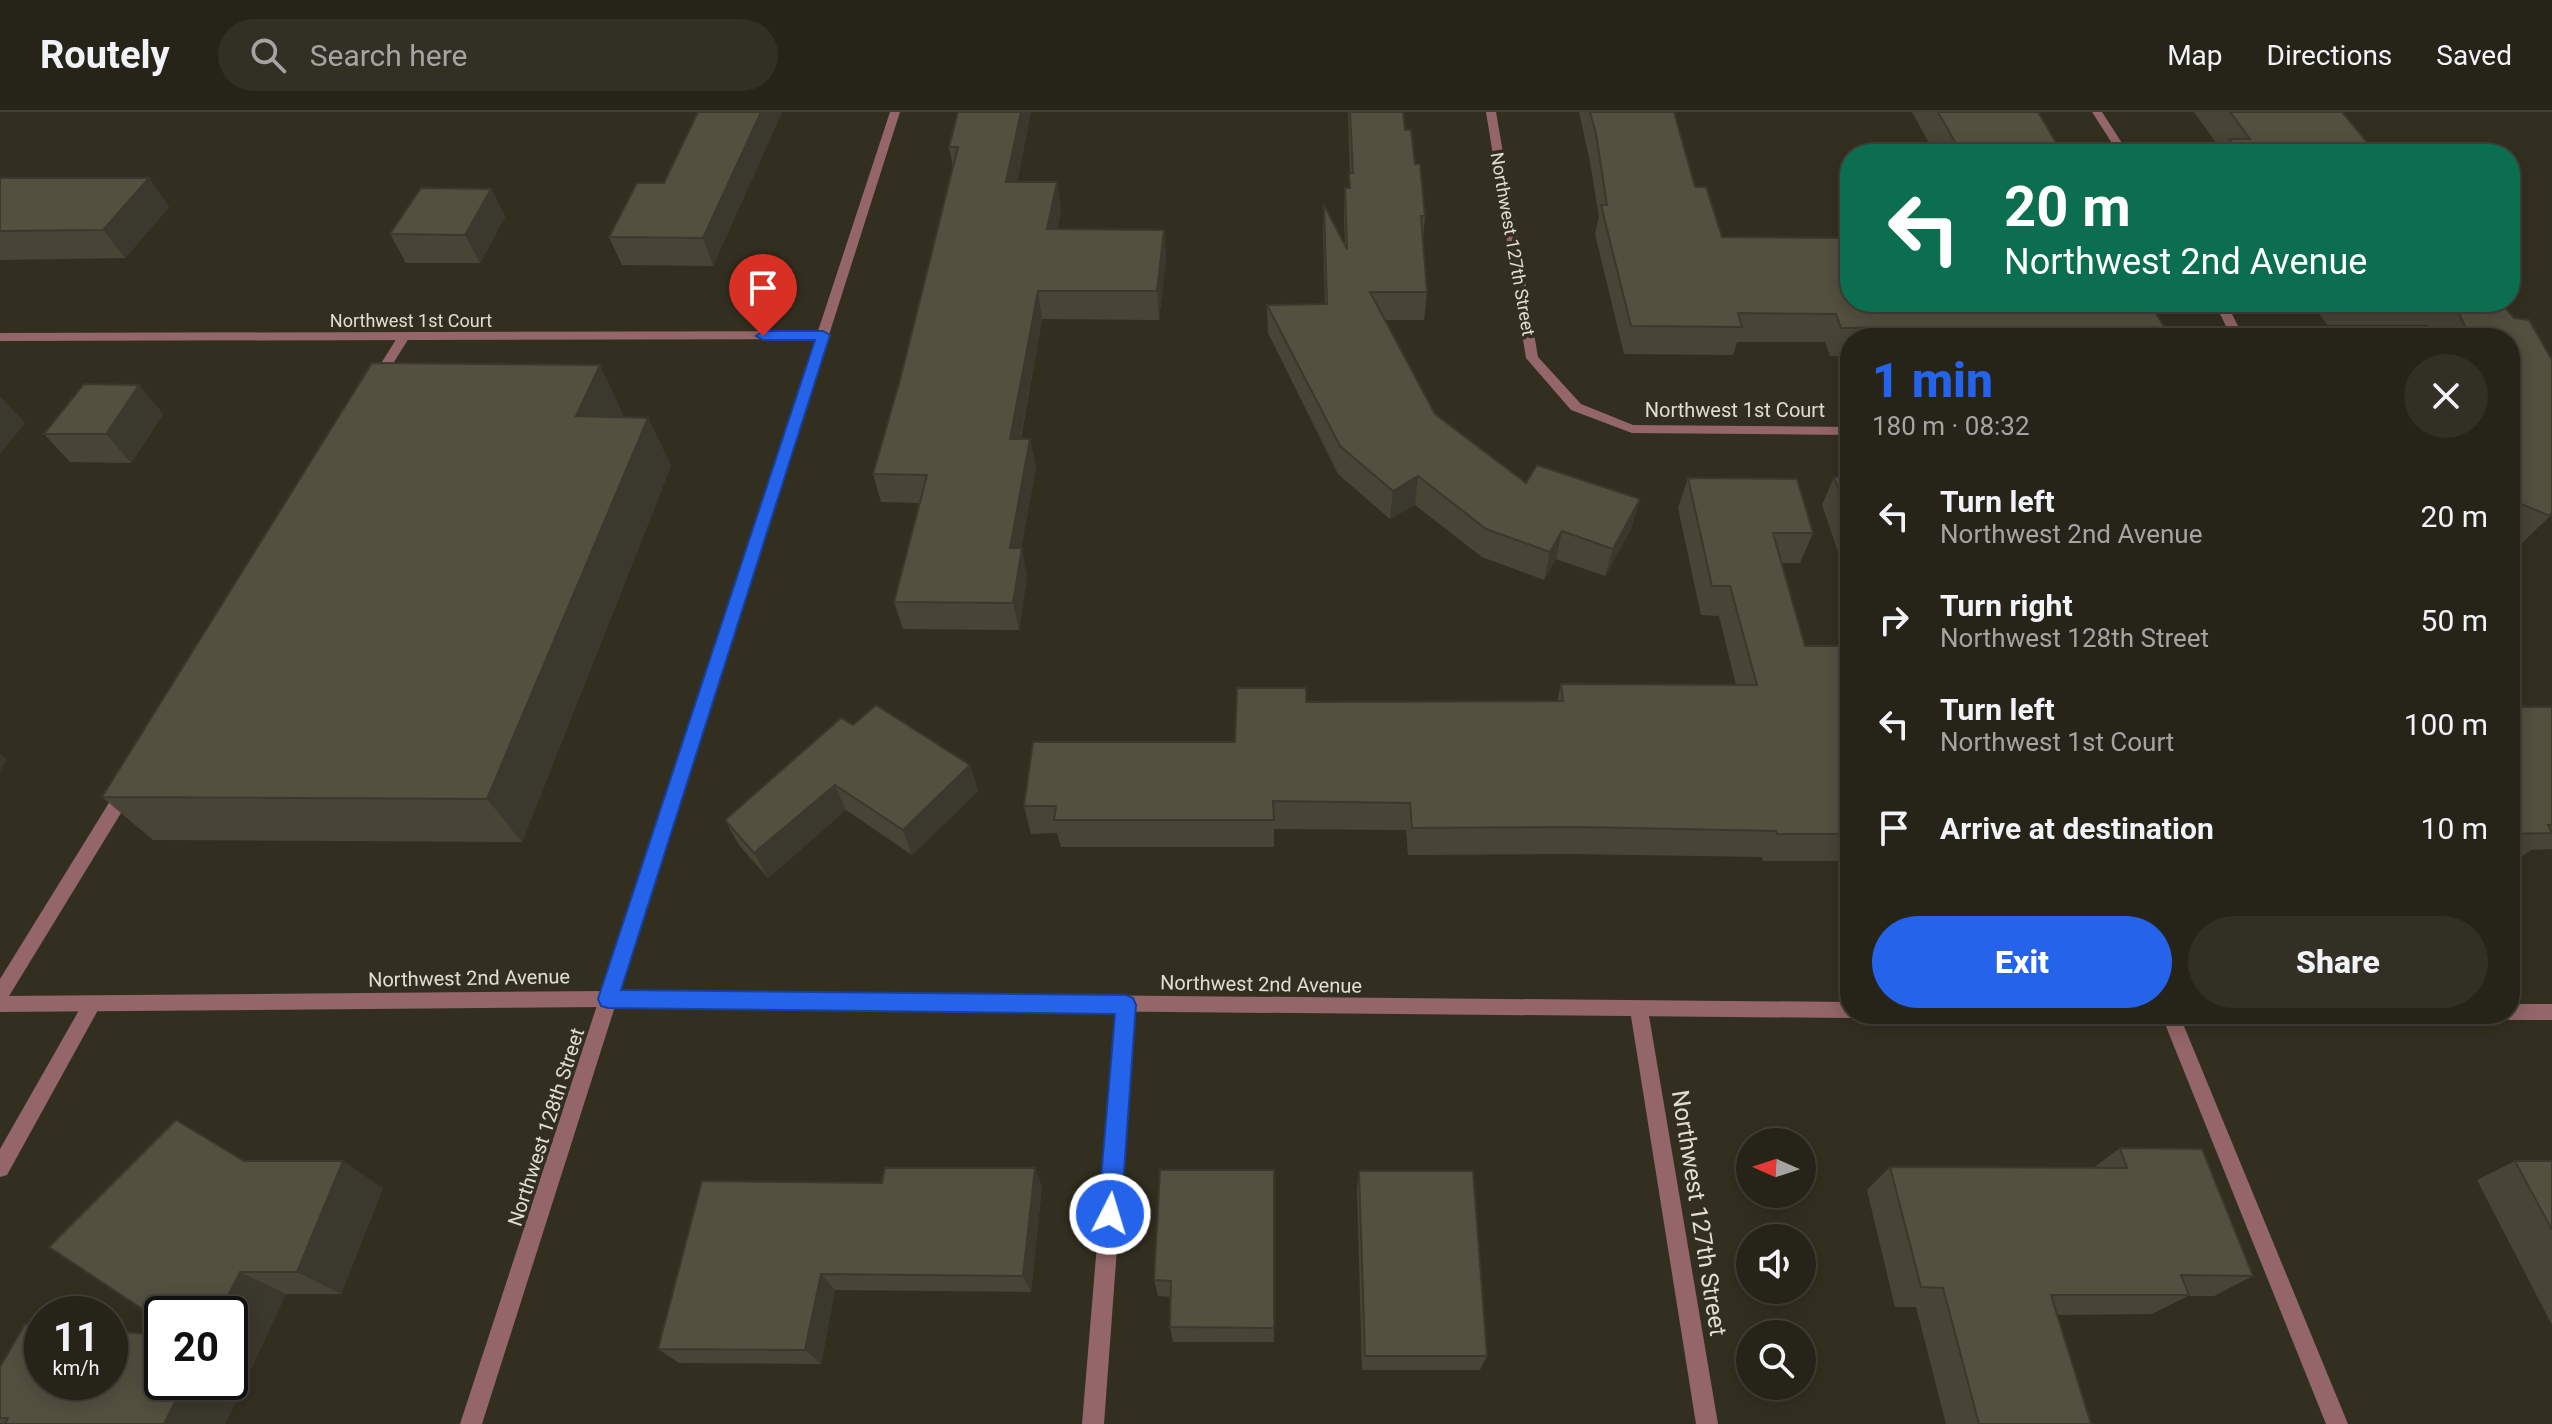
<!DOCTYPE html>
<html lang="en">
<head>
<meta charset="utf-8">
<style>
  :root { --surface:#262318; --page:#322f25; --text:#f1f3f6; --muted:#a4a4a2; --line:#424037; --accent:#2563eb }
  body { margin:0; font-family:Roboto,sans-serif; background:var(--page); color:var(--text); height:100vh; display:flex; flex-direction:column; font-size:30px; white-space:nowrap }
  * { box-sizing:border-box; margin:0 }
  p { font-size:26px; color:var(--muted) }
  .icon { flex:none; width:44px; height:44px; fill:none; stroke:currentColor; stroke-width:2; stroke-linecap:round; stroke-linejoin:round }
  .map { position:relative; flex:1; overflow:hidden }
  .sheet { position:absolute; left:1840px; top:216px; width:680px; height:696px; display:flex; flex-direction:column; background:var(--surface); border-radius:32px; box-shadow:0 4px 20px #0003,0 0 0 2px var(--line) }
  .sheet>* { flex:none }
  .banner { position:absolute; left:1840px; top:32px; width:680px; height:168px; border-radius:32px; box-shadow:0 4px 20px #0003,0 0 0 2px var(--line); background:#0b6e4f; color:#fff; overflow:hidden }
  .needle { width:52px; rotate:273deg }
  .controls { position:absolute; left:1736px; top:1016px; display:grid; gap:16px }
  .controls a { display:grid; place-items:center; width:80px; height:80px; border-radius:50%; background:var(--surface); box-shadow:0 4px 20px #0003,0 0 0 2px var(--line); font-size:40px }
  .speed { position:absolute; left:24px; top:1184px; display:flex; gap:16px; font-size:40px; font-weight:700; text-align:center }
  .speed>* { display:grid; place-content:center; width:104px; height:104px; border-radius:50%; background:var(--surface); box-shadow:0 4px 20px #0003,0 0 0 2px var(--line); line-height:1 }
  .speed small { font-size:20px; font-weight:400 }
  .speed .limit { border:4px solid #111; border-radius:12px; background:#fff; color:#111 }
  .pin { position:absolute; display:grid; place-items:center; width:68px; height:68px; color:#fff; margin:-82px -34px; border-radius:50% 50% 50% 0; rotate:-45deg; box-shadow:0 0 8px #0007 }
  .pin .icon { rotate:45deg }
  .me { position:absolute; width:88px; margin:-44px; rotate:5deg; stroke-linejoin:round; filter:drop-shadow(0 0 6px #0008) }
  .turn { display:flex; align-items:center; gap:28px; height:168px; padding:0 32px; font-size:36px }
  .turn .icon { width:104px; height:104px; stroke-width:2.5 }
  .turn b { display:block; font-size:56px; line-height:68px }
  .round { display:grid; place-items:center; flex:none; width:84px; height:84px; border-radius:42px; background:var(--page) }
  .headline { display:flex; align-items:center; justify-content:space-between; height:136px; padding:0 32px }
  h1 { font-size:48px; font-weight:800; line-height:60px; color:var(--accent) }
  .primary-button { display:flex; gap:16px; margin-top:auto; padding:16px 32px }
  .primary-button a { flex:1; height:92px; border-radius:48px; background:var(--accent); color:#fff; font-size:32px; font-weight:800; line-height:92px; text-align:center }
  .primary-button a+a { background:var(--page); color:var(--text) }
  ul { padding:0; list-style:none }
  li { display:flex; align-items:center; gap:24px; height:104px; padding:0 32px }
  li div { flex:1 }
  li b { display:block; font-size:30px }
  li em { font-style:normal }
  header { display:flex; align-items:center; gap:48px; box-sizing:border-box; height:112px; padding:0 40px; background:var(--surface); border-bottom:2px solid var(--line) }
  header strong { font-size:38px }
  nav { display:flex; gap:44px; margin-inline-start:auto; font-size:28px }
  .search { width:560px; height:72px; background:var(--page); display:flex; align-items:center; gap:20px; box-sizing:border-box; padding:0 28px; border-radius:44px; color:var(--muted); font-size:30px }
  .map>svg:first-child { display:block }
</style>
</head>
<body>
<header>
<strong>Routely</strong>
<div class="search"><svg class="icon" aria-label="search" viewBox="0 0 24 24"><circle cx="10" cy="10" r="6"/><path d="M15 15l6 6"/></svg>Search here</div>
<nav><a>Map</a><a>Directions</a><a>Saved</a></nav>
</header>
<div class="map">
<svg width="2552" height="1312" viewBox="0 0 2552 1312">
  <rect width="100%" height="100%" fill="#332f20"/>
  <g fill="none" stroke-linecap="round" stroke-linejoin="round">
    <g fill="#946669" fill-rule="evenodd">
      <path d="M403,222L409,226L382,269L381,272H371L370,269L397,226Z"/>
      <path d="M126,671L132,673L134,678L132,683L6,889L0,891V867L120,673Z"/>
      <path d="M92,884L98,886L101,892L98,898L7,1063L0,1065V1037L86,886Z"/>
      <path d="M1126,885L1132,887L1135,893L1104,1312H1082L1117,893L1120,887Z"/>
      <path d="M2161,902H2179L2348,1312H2326Z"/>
    </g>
    <g fill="#946669" fill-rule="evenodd">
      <path d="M890,0H900L482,1312H460L815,227L0,229V221L818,219Z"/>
      <path d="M1486,0H1496L1538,245L1581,292L1633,313L1850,315V323L1632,321L1571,298L1526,246Z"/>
      <path d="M2092,0H2102L2129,42H2119Z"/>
      <path d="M2214,190H2226L2244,226H2232Z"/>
      <path d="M1639,890L1645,892L1648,898L1718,1312H1696L1630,898L1633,892Z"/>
    </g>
    <g fill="#946669" fill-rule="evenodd">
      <path d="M608,879L1850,890V902H1857L1850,906L608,895L0,900V884Z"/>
      <path d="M2510,892H2552V908H2510L2504,906L2502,902H2510Z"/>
    </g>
  </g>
  <g fill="#484537">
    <path d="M698,0H782L713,154L622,153L609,125L664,71Z"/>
    <path d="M1031,0L1017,70H1057L1061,98L1057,117L1164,118L1166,146L1159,208L1042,207L1021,327H1030L1036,356L1021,436L1027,464L1019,518L903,517L894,490L919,391L881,390L873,362L900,268L953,55L949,35Z"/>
    <path d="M1348,0H1403L1405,18L1415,52L1425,104L1423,130L1427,180L1424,208H1385L1435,302L1526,371L1632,415L1605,464L1556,447L1544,468L1482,445L1415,393L1390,407L1338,362L1268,221L1267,193L1325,192L1323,122L1324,93L1345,132L1344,105L1345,76H1349V61H1350Z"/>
    <path d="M1579,0H1674L1695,75L1722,125L1850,190L2165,216L2159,226H1850V244H1830L1825,230H1737L1733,243L1624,242L1595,122L1599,105L1590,50Z"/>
    <path d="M1912,0H2038L2063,42H1935Z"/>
    <path d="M2194,0H2342L2377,42H2220L2222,39Z"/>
    <path d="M0,66H149L169,95L125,146L0,148Z"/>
    <path d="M491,77L505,105L480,151H406L390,122Z"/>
    <path d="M2311,190H2500L2514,206L2529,208L2552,248V399L2550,404L2522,431L2510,426V226H2434L2428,213H2327Z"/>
    <path d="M139,273L163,302L131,351L70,350L44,322Z"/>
    <path d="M623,302L622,305L648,306L671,354L522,730L153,728L102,685Z"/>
    <path d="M1834,365H1850V443H1839L1822,393Z"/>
    <path d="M1688,366L1813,421L1800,451H1782L1805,534H1850V749H1763L1762,745L1572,742L1408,743L1406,718L1274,717V735H1061L1057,721L1031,722L1024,694L1235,630L1306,590L1557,589L1561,572L1736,573L1719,504L1701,503L1678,396Z"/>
    <path d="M2510,595H2552V737L2531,738L2520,746H2510Z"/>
    <path d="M853,613L970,653L978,679L912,743L846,698L768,766L739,733L725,708Z"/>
    <path d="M2120,1036L2253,1164L2214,1184H2188L2152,1202L2057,1203L2091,1312H1946L1916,1195H1895L1867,1078L1890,1055L2093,1056Z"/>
    <path d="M244,1049L383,1076L341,1182H286L225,1312H5L0,1311V1255L230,1270Z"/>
    <path d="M2515,1049H2552V1213L2477,1068Z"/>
    <path d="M1274,1058V1230H1173L1170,1215L1171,1185L1158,1184L1154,1168Z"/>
    <path d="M1359,1059L1487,1244L1480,1258H1362L1357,1077Z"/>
    <path d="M702,1069L1042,1074L1031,1180L835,1178L821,1252L679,1251L658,1237Z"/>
  </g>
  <g fill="#3b382d">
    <path d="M761,0H782L713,154L703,126Z"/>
    <path d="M1021,0H1031L1011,98L1006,70Z"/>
    <path d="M149,66L169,95L125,146L103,118Z"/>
    <path d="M1057,70L1061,98L1051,145L1047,117Z"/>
    <path d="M491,77L505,105L480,151L465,123Z"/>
    <path d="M1164,118L1166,146L1159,208L1157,179Z"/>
    <path d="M1038,179L1042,207L1015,356L1010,327Z"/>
    <path d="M600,253L623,302L601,352L576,304Z"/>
    <path d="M139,273L163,302L131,351L106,322Z"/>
    <path d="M0,284L25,311L0,342Z"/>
    <path d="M648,306L671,354L522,730L487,687Z"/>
    <path d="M1030,327L1036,356L1016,464L1010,436Z"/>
    <path d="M1418,364L1415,393L1390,407L1393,379Z"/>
    <path d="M1640,387L1632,415L1605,464L1613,437Z"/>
    <path d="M1562,419L1556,447L1544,468L1550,440Z"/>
    <path d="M1022,436L1027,464L1019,518L1013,491Z"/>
    <path d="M0,642L7,648L0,659Z"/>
    <path d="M970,653L978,679L912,743L903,718Z"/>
    <path d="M835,673L846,698L768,766L754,741Z"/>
    <path d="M343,1049L383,1076L341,1182L297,1160Z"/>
    <path d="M1035,1056L1042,1074L1031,1180L1023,1164Z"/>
    <path d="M240,1160L286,1182L225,1312H164L185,1270H230V1202H219Z"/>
    <path d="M821,1162L835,1178L821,1252L805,1238Z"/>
  </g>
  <g fill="#545040" stroke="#3b382d" stroke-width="2">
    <path d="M698,0H761L703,126L609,125L637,71H664Z"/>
    <path d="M958,0H1021L1006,70H1057L1047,117L1164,118L1157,179H1038L1010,327H1030L1010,436H1022L1013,491L894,490L927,363L873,362L900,268L958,35H949Z"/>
    <path d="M1350,0H1403L1405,18H1411L1415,52H1420L1425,104H1421L1427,180H1370L1435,302L1526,371L1537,353L1640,387L1613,437L1562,419L1550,440L1486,417L1418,364L1393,379L1340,334L1267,193L1327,192L1324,93L1347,137L1345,76H1350L1349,61H1353Z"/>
    <path d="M1590,0H1674L1695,75H1706L1722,125L1850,126V190H2149L2165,216H2105L2107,221L1921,222L1918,215L1841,216L1836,202L1738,201L1742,215L1631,214L1601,93H1607L1596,22Z"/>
    <path d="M1938,0H2038L2063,42H1962Z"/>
    <path d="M2230,0H2342L2377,42H2241L2229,27H2250Z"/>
    <path d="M0,66H149L103,118L0,119Z"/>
    <path d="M421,76L491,77L465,123L390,122Z"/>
    <path d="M2453,190H2500L2514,206L2529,208L2552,248V399L2550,404L2510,387V226H2471Z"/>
    <path d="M372,251L600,253L576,304L648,306L487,687L102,685Z"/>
    <path d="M84,272L139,273L106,322H44Z"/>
    <path d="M1834,365H1850V410Z"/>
    <path d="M1688,366L1797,367L1813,421H1773L1805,534H1850V722H1777L1776,719L1581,715L1412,716L1410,691L1273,689L1274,708H1054L1056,694H1024L1033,630H1235L1237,576H1306V590L1563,589L1561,572L1757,573L1730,474H1712Z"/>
    <path d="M876,593L970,653L903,718L835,673L754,741L725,708L841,606L853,613Z"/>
    <path d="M2510,595H2552V713H2548L2552,721L2510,722Z"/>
    <path d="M176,1008L244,1049H343L297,1160H240L219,1202H162V1210L49,1135Z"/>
    <path d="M2120,1036L2202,1037L2253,1164L2181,1163L2189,1183H2051L2091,1312H1979L1943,1176L1921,1175L1890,1055L2127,1056Z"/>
    <path d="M2515,1049H2552V1118Z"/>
    <path d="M885,1056H1035L1023,1164L821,1162L805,1238L658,1237L702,1069L882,1071Z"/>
    <path d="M1160,1058H1274V1216L1170,1215L1171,1169L1154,1168Z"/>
    <path d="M1359,1059H1473L1487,1244H1365Z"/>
    <path d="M25,1212L42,1213V1270H110V1219L162,1223V1270H185L164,1312H5L8,1306H0V1255Z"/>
  </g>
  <path fill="#2563eb" stroke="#184099" stroke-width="2" d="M823,219L830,223L621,878L1126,883L1133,886L1136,893L1121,1102L1118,1110L1110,1114L1102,1110L1098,1102L1115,902L608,896L601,894L598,887L815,228H763L756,224L763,219Z"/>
  <g text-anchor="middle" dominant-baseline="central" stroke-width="7" stroke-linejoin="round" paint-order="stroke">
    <g font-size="18" fill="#e0ddd4" stroke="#332f20">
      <text transform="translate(1513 132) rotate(80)">Northwest 127th Street</text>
      <text x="411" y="208">Northwest 1st Court</text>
    </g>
    <g font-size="20" fill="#e0ddd4" stroke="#332f20">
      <text x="1735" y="298">Northwest 1st Court</text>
      <text transform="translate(469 866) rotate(-1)">Northwest 2nd Avenue</text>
      <text transform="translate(1261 872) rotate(1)">Northwest 2nd Avenue</text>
      <text transform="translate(546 1015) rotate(-72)">Northwest 128th Street</text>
    </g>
    <g font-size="24" fill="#e0ddd4" stroke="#332f20">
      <text transform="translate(1699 1101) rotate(81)">Northwest 127th Street</text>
    </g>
  </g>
</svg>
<div class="controls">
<a><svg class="needle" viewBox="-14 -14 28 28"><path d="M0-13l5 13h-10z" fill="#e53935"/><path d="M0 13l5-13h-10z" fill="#a4a4a2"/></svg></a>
<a><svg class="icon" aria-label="sound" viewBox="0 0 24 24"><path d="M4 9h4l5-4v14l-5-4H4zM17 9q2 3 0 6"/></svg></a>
<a><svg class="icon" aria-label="search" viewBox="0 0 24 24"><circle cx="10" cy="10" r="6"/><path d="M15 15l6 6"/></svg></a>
</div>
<div class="speed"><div>11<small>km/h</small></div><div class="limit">20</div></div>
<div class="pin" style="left:763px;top:224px;background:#d93025"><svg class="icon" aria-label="arrive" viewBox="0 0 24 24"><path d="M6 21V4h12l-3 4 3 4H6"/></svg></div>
<svg class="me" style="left:1110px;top:1102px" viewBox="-20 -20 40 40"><circle r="17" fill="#2563eb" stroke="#fff" stroke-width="3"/><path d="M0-11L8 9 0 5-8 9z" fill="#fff"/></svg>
<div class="banner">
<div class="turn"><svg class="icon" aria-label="left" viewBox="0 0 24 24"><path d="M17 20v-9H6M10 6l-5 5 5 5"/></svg><div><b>20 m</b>Northwest 2nd Avenue</div></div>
</div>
<section class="sheet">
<div class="headline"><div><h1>1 min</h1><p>180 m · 08:32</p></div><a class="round"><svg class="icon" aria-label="close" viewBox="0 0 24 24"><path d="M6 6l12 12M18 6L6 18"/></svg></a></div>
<ul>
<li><svg class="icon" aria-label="left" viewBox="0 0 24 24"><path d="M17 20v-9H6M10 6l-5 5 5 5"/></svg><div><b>Turn left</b><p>Northwest 2nd Avenue</p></div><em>20 m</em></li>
<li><svg class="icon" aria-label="right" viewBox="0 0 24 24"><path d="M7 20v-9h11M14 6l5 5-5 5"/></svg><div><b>Turn right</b><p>Northwest 128th Street</p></div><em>50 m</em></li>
<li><svg class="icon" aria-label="left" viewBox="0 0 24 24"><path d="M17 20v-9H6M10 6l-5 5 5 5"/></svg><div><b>Turn left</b><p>Northwest 1st Court</p></div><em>100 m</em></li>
<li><svg class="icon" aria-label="arrive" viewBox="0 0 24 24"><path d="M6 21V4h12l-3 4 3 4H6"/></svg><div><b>Arrive at destination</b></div><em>10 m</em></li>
</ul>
<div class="primary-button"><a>Exit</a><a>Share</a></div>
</section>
</div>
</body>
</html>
